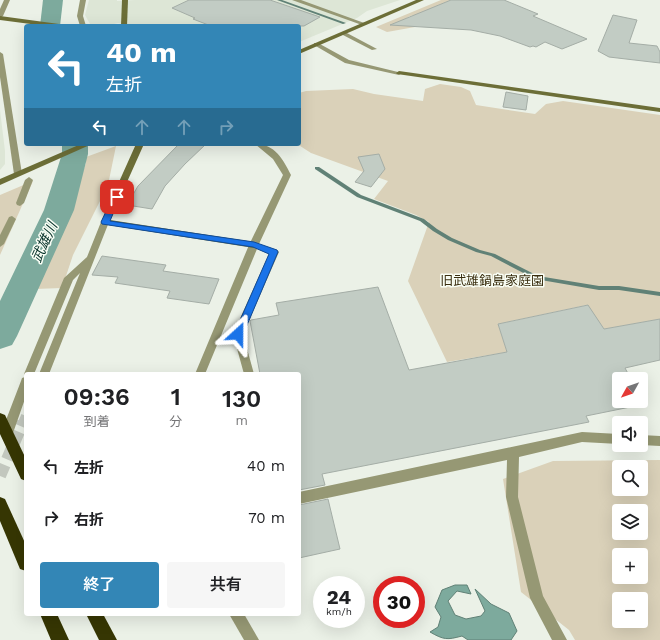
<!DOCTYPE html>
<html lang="ja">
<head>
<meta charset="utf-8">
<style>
  :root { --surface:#fff; --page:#f6f6f6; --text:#202124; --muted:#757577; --accent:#3386b6 }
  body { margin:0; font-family:"Work Sans","Noto Sans JP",sans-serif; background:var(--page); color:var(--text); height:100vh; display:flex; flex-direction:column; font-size:15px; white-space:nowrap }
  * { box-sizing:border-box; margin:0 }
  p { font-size:13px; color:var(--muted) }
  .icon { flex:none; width:22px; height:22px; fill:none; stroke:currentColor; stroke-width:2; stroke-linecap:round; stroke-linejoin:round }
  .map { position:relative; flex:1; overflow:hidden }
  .panel { position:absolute; left:24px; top:372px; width:277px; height:244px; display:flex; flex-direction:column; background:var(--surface); border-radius:4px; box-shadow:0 4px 16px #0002 }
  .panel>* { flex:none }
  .hud { position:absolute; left:24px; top:24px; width:277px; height:122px; border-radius:4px; box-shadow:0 4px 16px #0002; background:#3386b6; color:#fff; overflow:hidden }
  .needle { width:26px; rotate:230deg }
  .controls { position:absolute; left:612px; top:372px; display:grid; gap:8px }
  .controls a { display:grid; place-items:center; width:36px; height:36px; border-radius:4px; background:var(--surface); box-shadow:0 4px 16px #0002; font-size:20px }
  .speed { position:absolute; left:313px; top:576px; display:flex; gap:8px; font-size:20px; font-weight:700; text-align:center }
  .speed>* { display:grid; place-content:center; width:52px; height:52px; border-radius:50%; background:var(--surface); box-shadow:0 4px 16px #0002; line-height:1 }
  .speed small { font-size:10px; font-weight:400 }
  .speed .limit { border:6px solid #d22; background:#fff; color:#111 }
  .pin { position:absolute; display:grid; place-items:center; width:34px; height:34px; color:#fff; margin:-17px; border-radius:8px; box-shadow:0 2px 6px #0006 }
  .me { position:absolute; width:44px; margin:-22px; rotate:24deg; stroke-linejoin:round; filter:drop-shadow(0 0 3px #0008) }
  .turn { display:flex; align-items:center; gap:14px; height:84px; padding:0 16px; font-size:18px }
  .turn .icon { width:52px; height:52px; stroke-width:2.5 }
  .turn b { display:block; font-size:28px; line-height:34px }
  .lanes { display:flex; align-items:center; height:38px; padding:0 16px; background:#0003; justify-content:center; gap:20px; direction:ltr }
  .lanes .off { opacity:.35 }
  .eta { display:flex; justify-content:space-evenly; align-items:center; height:68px; text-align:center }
  .eta b { font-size:24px; font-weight:600; line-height:28px }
  .button { display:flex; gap:8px; margin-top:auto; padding:8px 16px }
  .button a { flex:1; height:46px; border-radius:4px; background:var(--accent); color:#fff; font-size:16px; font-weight:600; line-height:46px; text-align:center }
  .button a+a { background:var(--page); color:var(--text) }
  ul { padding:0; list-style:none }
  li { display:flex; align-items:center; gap:12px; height:52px; padding:0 16px }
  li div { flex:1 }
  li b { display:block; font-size:15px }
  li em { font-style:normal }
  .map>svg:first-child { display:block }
</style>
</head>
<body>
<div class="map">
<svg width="660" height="640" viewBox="0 0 660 640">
  <rect width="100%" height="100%" fill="#ebf1e7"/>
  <g fill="#dde6d6">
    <path d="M89,0H117V1L135,0H400L367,11L357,18L299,42V26H133L118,23L107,26L90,24L85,15Z"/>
    <path d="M0,110L5,151V164L0,170Z"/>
  </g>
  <g fill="#dad1b9" fill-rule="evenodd">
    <path d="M441,0H451L430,9L422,14L410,16L402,21L407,25L415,27L387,32L376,27Z"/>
    <path d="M440,84L461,87L470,91L476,105L535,114L546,104L563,101L660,115V319L604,329L587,305L498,324L507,352L447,362L408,281L429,222L416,215L374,199L388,181L311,153L297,144H299V93L306,91L353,89L374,94L423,101L425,89Z"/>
    <path d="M116,146L108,185L73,255L62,288L35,289L68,214L86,163V157Z"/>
    <path d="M33,181L0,255V195Z"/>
    <path d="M660,460V640H575L569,630L521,592L503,479L553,461ZM619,467H641V489H619ZM619,511H641V533H619ZM619,555H641V577H619ZM619,599H641V621H619Z"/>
  </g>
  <path fill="#7daa9d" stroke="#608176" d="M455,585H467L471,594L457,591L448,601L455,615L466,619L481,616L485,611L475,589L491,604L509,613L517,631L511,640H468L462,636C447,640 444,640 430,632L438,627L441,617L435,607L442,590Z"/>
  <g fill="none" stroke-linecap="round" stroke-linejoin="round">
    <g fill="#608176" fill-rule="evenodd">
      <path d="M277,0H282L346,23L343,24Z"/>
      <path d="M315,167H319L361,195L424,219L437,229L452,238L480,250L495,254L538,276L599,286H619L660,292V296L619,290H599L535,279L491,256L476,252L448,240L433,231L420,221L357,197L315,169Z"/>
    </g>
    <g fill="#7daa9d" fill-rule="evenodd">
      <path d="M43,0H63L60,26H40Z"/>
      <path d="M62,144H88V154L74,210L17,336L12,345L0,349V301L44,210L62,154Z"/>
    </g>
  </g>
  <g fill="#c2ccc4" stroke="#a4ada6">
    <path d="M189,0H270L320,17L304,26H211L193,19L195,18L172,8Z"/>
    <path d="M451,0H504L538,14L533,16L587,39L562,49L545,42L536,47L533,46L530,47L500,36L471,30L390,25Z"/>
    <path d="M613,15L637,20L629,43L657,46L660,52V63L609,57L598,51Z"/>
    <path d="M506,92L528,96L526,110L503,107Z"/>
    <path d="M179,144H206L185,164L165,186L152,209L127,205L138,186Z"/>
    <path d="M379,154L385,169L371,187L355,182L364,171L358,157Z"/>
    <path d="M102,256L166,265L163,271L219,279L209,304L167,298L170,291L115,283L118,277L92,275Z"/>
    <path d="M378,287L409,370L507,352L498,324L588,305L604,329L660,319V360L625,368L631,379H619V401H641V396L645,404L586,416L589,422L322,474L325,485L299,490V374H260L250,321L251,320L279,315L276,303Z"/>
    <path d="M328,499L340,549L299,558V505Z"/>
  </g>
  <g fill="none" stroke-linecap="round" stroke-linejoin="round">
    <path stroke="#c2c7be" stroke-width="10" stroke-dasharray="10 5" stroke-linecap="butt" d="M23,423L26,416"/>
    <path stroke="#c2c7be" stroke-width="12" stroke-dasharray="12 6" stroke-linecap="butt" d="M0,476L23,422"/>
    <g fill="#969874" fill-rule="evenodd">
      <path d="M80,0H86L83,16L86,26H80L77,16Z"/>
      <path d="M292,0H301L367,24L362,25Z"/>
      <path d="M341,32H345L377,49L372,50L341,34Z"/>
    </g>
    <g fill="#969874" fill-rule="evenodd">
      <path d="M4,0H10L3,16L0,18V9Z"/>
      <path d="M314,43H318L349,60L402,73L399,75L345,63L314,45Z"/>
      <path d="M0,52L3,54L22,174L18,176L14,174L0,77Z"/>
      <path d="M255,144C275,144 283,159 291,175L259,244L277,250L279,252L243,334L254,374H244L233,334L269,254L257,249L205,374H195L249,245L283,175L273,159Z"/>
      <path d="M29,177L33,180L24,203L20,206L17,205L16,203L25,180Z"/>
      <path d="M12,216L16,219L4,244L0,247V235L9,217Z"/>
      <path d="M105,219L109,222L49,374H39L80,273L73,280L34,374H26V396L13,433L11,437L7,438L3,437L1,433L21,381L22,378L25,377L24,374L64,278L87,257L101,222Z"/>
      <path d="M582,432L619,434V444L582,442L519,457L518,497L543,596L567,640H552L530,598L506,497L507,460L299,504V492Z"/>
      <path d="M641,435L660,436V446L641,445Z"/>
      <path d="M229,614H244L259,640H244Z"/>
    </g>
    <g fill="#6c6e37" fill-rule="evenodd">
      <path d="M122,0H128L127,26H121Z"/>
      <path d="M416,0H424L299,54V50Z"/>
      <path d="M0,16L59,24L62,26H46L0,20Z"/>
      <path d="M399,71L660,108V112L397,74L396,73Z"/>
      <path d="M81,144H92L0,185V179Z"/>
      <path d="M136,144H144L110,220L254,242L257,243L259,245L257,247L254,248L102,224L101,222Z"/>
    </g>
    <g fill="#363603" fill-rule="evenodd">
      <path d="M0,413L5,415L26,459V481L21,479L0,434Z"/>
      <path d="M0,497L5,499L26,545V571L20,569L0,521Z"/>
      <path d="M40,614H57L69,640H51Z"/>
      <path d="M86,614H103L117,640H99Z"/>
    </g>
  </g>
  <path fill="#1a73e8" stroke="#114b97" d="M114,195H119L120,197L110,221L254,242L277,250L278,252L242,337L238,338L234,334L269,254L253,247L102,224L101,222Z"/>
  <g text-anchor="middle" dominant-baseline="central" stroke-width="3" stroke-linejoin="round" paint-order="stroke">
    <g font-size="13" fill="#3a2e0f" stroke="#f9fef5">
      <text x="492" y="280">旧武雄鍋島家庭園</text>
    </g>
    <g font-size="14" font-style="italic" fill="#063229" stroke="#f9fef5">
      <text transform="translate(44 242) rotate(-65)">武雄川</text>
    </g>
  </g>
</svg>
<div class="controls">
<a><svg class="needle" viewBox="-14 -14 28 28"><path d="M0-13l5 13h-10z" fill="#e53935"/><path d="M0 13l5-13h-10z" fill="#757577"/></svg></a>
<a><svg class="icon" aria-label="sound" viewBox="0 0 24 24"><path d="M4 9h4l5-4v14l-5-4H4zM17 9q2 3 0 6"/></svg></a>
<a><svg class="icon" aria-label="search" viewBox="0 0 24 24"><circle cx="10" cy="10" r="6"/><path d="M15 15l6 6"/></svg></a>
<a><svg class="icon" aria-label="layers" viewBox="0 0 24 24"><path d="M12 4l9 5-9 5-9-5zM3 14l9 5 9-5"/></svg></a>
<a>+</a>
<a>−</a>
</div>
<div class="speed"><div>24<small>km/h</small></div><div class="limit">30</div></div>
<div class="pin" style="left:117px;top:197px;background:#d93025"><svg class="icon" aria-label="arrive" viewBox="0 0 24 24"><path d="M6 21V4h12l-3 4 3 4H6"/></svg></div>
<svg class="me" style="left:238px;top:334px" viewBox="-20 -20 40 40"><path d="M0-17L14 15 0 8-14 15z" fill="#1a73e8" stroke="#fff" stroke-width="4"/></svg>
<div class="hud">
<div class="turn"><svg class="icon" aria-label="left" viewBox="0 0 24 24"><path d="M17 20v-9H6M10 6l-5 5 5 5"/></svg><div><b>40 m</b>左折</div></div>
<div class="lanes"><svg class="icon" aria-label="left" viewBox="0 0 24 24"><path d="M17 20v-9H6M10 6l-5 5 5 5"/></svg><svg class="icon off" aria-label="ahead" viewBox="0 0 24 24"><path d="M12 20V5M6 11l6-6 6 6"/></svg><svg class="icon off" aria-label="ahead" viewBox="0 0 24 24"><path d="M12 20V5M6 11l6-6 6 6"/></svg><svg class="icon off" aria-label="right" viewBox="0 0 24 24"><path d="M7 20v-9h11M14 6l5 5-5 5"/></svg></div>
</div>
<section class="panel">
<div class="eta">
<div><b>09:36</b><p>到着</p></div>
<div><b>1</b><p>分</p></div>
<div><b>130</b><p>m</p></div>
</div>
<ul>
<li><svg class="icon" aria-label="left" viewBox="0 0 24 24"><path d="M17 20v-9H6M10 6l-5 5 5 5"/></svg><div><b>左折</b></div><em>40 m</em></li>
<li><svg class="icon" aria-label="right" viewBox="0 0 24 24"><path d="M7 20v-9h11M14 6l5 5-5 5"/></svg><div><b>右折</b></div><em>70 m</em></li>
</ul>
<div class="button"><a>終了</a><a>共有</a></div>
</section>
</div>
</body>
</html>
